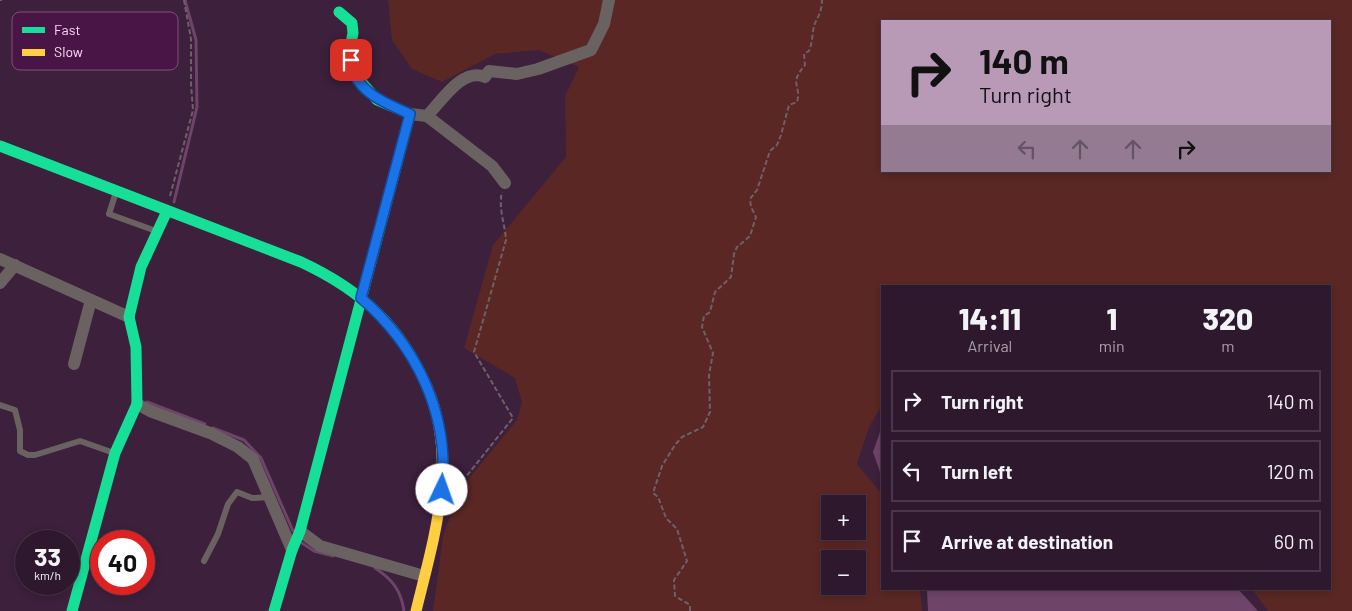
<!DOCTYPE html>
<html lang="en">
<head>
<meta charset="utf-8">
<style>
  :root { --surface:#2e182d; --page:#3a2539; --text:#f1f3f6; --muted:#a7a0aa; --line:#493749 }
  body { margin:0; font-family:Barlow,sans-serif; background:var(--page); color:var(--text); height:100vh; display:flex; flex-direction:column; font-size:19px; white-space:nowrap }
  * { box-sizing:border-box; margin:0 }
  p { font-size:16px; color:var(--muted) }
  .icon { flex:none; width:28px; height:28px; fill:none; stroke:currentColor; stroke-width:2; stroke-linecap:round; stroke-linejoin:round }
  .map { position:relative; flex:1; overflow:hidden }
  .side { position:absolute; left:881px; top:285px; width:450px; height:305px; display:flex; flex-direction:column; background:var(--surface); border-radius:0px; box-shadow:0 2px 8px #0003,0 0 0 1px var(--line) }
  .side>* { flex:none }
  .guide { position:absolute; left:881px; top:20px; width:450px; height:152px; border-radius:0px; box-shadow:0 2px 8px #0003,0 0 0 1px var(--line); background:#b99ab6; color:#111; overflow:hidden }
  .tools { position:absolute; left:821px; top:495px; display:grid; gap:10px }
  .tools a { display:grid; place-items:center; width:45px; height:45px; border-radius:0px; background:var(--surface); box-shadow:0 2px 8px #0003,0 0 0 1px var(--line); font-size:25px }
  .speed { position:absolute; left:15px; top:530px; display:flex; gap:10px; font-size:25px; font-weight:700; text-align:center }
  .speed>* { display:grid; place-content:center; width:65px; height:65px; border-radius:50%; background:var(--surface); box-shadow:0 2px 8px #0003,0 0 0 1px var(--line); line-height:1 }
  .speed small { font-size:12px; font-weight:400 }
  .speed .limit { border:8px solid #d22; background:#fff; color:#111 }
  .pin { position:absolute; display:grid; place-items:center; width:42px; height:42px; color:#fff; margin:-21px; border-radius:10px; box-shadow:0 2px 8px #0006 }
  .me { position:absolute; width:55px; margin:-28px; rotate:3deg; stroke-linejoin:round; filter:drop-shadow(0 0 4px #0008) }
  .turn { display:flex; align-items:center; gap:18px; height:105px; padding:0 15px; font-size:22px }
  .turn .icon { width:65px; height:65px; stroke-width:2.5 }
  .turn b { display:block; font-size:35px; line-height:42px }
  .lanes { display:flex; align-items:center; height:48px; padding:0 15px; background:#0003; justify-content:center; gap:25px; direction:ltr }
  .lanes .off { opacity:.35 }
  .eta { display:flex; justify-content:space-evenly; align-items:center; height:85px; text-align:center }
  .eta b { font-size:30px; font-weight:800; line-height:35px }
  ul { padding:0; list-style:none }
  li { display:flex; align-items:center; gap:15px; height:62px; margin:0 10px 8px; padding:0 5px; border:2px solid var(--line); border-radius:0px }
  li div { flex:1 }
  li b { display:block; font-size:19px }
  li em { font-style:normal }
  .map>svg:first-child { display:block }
</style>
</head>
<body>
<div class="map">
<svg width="1352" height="611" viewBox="0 0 1352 611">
  <rect width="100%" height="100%" fill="#3d203c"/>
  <path fill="#5a2724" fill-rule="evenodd" d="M388,0H1352V611H1268L1252,589H1330V286H882V405L869,427L857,464L882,494V589H920L922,611H433L443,536L461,488L517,420L522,402L515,378L464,348L493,245L566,157L565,96L579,67L539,50L495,54L442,82L412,69L392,40ZM882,21H1330V171H882ZM830,504H858V531H830ZM830,559H858V586H830Z"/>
  <g fill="#6e446a">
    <path d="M882,426V478L873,452Z"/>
    <path d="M927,589H1238L1258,611H928Z"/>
  </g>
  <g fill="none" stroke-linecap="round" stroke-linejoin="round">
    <g stroke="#6e446a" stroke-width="3">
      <path d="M174,202L197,107L196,40L185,0"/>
      <path d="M147,402L205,424"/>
      <path d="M213,428L244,440L261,458L293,531"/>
      <path d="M302,543L314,551L333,556"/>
      <path d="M375,568C392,579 401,590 404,611"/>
    </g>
    <g stroke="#6e6068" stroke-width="2" stroke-dasharray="5 2.5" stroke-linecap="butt">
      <path d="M0,0H2"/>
      <path d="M170,196L193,110L191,84V39L184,0"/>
      <path d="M456,481L461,483L513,418L474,352L506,240C505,224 498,208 502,192"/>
      <path d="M690,611V605L675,596L674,580L687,561L677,529L666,518L658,497L653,493L662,466L675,445L682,437L703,427L710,412L709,375L713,353L702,327L704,316L710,312L715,292L731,277L734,254L737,247L750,236L756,217L751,207L750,199L757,190L770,151L777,145L781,135L789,105L797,102C802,85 788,85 805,65L804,54L809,51C813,42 812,31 815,23C819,16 822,9 822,0"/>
    </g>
    <g stroke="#696260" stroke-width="6">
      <path d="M116,192L109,214L156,231"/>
      <path d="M0,405L15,410L20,430V451L28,455H35L80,441L114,453"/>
      <path d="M204,561L218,534L228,504L237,492L252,498L270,497"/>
    </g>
    <g stroke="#696260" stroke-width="12">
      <path d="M410,114L427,116C441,102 462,67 485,77L489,71L517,74L538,69L591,50L604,24L609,0"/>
      <path d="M427,116L492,166L505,183"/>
      <path d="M0,259L129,317"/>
      <path d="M0,283L15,265"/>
      <path d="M74,364L91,300"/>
      <path d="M137,404L150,411L210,433L238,447L253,459L292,550"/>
      <path d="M300,531L320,546L424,576"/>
    </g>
    <g stroke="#16e098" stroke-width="11">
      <path d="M0,146L301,262C361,290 401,326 427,387"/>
      <path d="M72,611L115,453L137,404L136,347L129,317L141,267L167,211"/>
      <path d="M274,611L292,550L300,531L410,114L377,100L352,71L350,48L353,33L352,23L339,12"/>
    </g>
    <path stroke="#ffcf43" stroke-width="11" d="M416,611C434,537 459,461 427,387"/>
  </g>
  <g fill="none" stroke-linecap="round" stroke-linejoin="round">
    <g stroke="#114b97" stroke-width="12">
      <path id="route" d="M351,60C353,91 385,103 410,114L361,298C417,346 450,415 442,490"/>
    </g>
    <use href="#route" stroke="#1a73e8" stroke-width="9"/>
  </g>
  <rect x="12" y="12" width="166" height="58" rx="8" fill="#491446" stroke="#7f507b" stroke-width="1"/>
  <rect x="22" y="27" width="23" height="6" fill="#16e098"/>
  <rect x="22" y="49" width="23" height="7" fill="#ffcf43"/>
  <g font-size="14" fill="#fcdbf8">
    <text x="54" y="35">Fast</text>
    <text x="54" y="57">Slow</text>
  </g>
</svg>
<div class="tools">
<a>+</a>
<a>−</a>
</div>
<div class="speed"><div>33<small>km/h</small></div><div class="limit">40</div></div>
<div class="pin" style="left:351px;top:60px;background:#d93025"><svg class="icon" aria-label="arrive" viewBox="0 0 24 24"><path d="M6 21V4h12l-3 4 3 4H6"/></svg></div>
<svg class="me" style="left:442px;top:490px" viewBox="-20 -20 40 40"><circle r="19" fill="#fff"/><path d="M0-13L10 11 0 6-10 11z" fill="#1a73e8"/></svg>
<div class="guide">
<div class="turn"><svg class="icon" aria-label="right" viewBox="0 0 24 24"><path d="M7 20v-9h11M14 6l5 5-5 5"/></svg><div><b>140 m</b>Turn right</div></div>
<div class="lanes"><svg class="icon off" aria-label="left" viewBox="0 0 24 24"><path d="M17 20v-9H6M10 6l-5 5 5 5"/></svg><svg class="icon off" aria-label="ahead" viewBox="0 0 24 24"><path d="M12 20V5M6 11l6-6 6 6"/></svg><svg class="icon off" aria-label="ahead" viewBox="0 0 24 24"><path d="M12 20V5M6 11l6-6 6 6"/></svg><svg class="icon" aria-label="right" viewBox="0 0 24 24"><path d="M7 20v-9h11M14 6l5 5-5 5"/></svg></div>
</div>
<section class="side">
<div class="eta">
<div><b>14:11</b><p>Arrival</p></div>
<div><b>1</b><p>min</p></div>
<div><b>320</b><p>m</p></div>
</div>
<ul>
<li><svg class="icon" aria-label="right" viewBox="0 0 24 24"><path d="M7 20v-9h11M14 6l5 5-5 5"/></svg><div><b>Turn right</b></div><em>140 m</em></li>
<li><svg class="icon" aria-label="left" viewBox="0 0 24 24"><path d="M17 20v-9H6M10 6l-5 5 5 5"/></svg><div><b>Turn left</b></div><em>120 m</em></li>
<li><svg class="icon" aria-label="arrive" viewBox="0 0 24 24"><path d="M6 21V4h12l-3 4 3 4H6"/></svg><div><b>Arrive at destination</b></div><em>60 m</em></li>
</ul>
</section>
</div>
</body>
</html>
